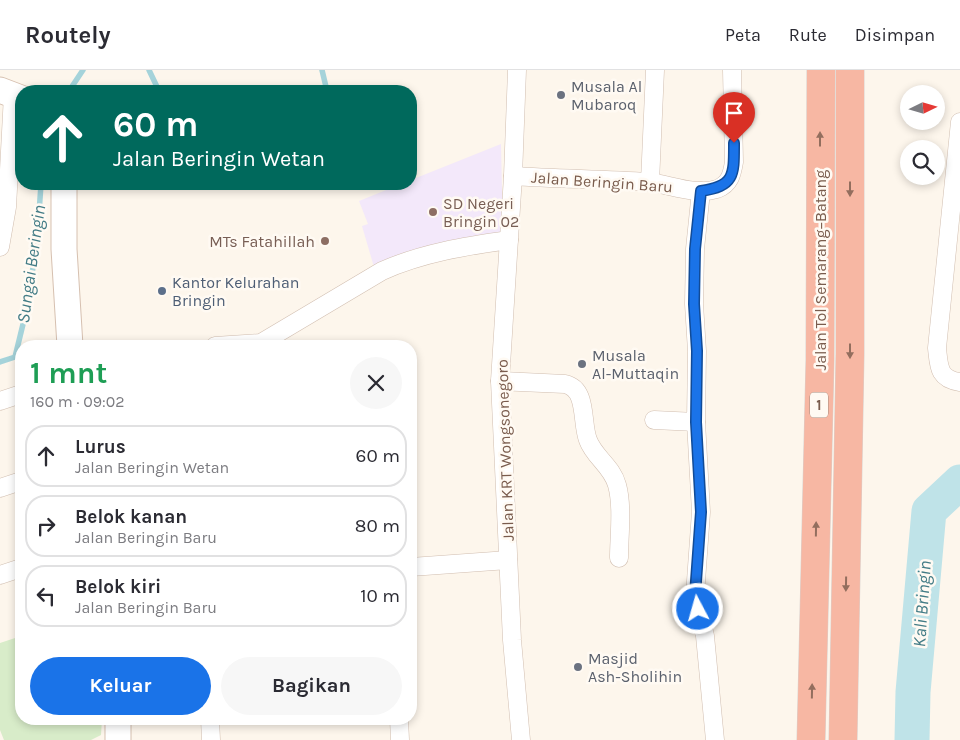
<!DOCTYPE html>
<html lang="id">
<head>
<meta charset="utf-8">
<style>
  :root { --surface:#fff; --page:#f7f7f7; --text:#2b2b33; --muted:#7c7c81; --line:#e1e1e2; --accent:#1a73e8 }
  body { margin:0; font-family:Karla,sans-serif; background:var(--page); color:var(--text); height:100vh; display:flex; flex-direction:column; font-size:19px; white-space:nowrap }
  * { box-sizing:border-box; margin:0 }
  p { font-size:16px; color:var(--muted) }
  .icon { flex:none; width:28px; height:28px; fill:none; stroke:currentColor; stroke-width:2; stroke-linecap:round; stroke-linejoin:round }
  .map { position:relative; flex:1; overflow:hidden }
  .details { position:absolute; left:15px; top:270px; width:402px; height:385px; display:flex; flex-direction:column; background:var(--surface); border-radius:20px; box-shadow:0 2px 8px #0003 }
  .details>* { flex:none }
  .hud { position:absolute; left:15px; top:15px; width:402px; height:105px; border-radius:20px; box-shadow:0 2px 8px #0003; background:#00695c; color:#fff; overflow:hidden }
  .needle { width:32px; rotate:85deg }
  .fabs { position:absolute; left:900px; top:15px; display:grid; gap:10px }
  .fabs a { display:grid; place-items:center; width:45px; height:45px; border-radius:50%; background:var(--surface); box-shadow:0 2px 8px #0003; font-size:25px }
  .pin { position:absolute; display:grid; place-items:center; width:42px; height:42px; color:#fff; margin:-51px -21px; border-radius:50% 50% 50% 0; rotate:-45deg; box-shadow:0 0 5px #0007 }
  .pin .icon { rotate:45deg }
  .me { position:absolute; width:55px; margin:-28px; rotate:354deg; stroke-linejoin:round; filter:drop-shadow(0 0 4px #0008) }
  .turn { display:flex; align-items:center; gap:18px; height:105px; padding:0 15px; font-size:22px }
  .turn .icon { width:65px; height:65px; stroke-width:2.5 }
  .turn b { display:block; font-size:35px; line-height:42px }
  .round { display:grid; place-items:center; flex:none; width:52px; height:52px; border-radius:26px; background:var(--page) }
  .headline { display:flex; align-items:center; justify-content:space-between; height:85px; padding:0 15px }
  h1 { font-size:30px; font-weight:700; line-height:38px; color:#1e9e55 }
  .action { display:flex; gap:10px; margin-top:auto; padding:10px 15px }
  .action a { flex:1; height:58px; border-radius:30px; background:var(--accent); color:#fff; font-size:20px; font-weight:700; line-height:58px; text-align:center }
  .action a+a { background:var(--page); color:var(--text) }
  ul { padding:0; list-style:none }
  li { display:flex; align-items:center; gap:15px; height:62px; margin:0 10px 8px; padding:0 5px; border:2px solid var(--line); border-radius:20px }
  li div { flex:1 }
  li b { display:block; font-size:19px }
  li em { font-style:normal }
  header { display:flex; align-items:center; gap:30px; box-sizing:border-box; height:70px; padding:0 25px; background:var(--surface); border-bottom:1px solid var(--line) }
  header strong { font-size:24px }
  nav { display:flex; gap:28px; margin-inline-start:auto; font-size:18px }
  .map>svg:first-child { display:block }
</style>
</head>
<body>
<header>
<strong>Routely</strong>
<nav><a>Peta</a><a>Rute</a><a>Disimpan</a></nav>
</header>
<div class="map">
<svg width="960" height="670" viewBox="0 0 960 670">
  <rect width="100%" height="100%" fill="#fdf6ec"/>
  <path fill="#f3e8fa" d="M501,74L503,165L374,197L362,156L368,154L359,131L401,114H411V110Z"/>
  <path fill="#d8ecc9" d="M21,566V649H102L101,665L91,670H4L0,660V573Z"/>
  <g fill="none" stroke-linecap="round" stroke-linejoin="round">
    <g stroke="#a5d3da" stroke-width="5.5">
      <path d="M149,0L159,21"/>
      <path d="M322,0L327,21"/>
      <path d="M69,21L83,0"/>
      <path d="M0,292L15,287L25,246L37,173L41,114"/>
    </g>
    <path stroke="#bfe3e8" stroke-width="35" d="M912,670L913,622L929,441L960,412"/>
    <g stroke="#d1beb0" stroke-width="19">
      <g id="street">
        <path d="M517,0L513,106L500,311L512,570L521,670"/>
        <path d="M960,52L937,278C939,296 938,309 960,312"/>
        <path d="M513,106C558,109 603,109 648,112C669,114 695,126 717,119C730,114 732,104 734,92L732,0"/>
        <path d="M650,112L655,0"/>
        <path d="M0,177L7,137L13,25"/>
        <path d="M215,276L261,273L382,201C422,183 466,176 509,170"/>
        <path d="M500,311L565,314C588,319 581,352 588,370C594,387 612,396 617,415C623,436 619,467 619,488"/>
        <path d="M0,331L21,324"/>
        <path d="M654,350L696,352L697,281L694,234L695,179L701,121"/>
        <path d="M696,352L701,442L695,525L705,566L715,670"/>
        <path d="M0,418L21,411"/>
        <path d="M411,497L508,490"/>
        <path d="M0,505L21,498"/>
        <path d="M210,649L211,670"/>
        <path d="M399,649L400,670"/>
      </g>
    </g>
    <g stroke="#d6c0b0" stroke-width="27">
      <g id="secondary">
        <path d="M0,20L21,28"/>
        <path d="M64,114V179L70,276"/>
        <path d="M118,649V670"/>
      </g>
    </g>
    <g stroke="#dad1cd" stroke-width="29">
      <g id="highway">
        <path d="M811,670L820,290L821,0"/>
        <path d="M843,670L850,284V0"/>
      </g>
    </g>
    <use href="#street" stroke="#fff" stroke-width="18"/>
    <use href="#secondary" stroke="#fff" stroke-width="25"/>
    <use href="#highway" stroke="#f7b7a3" stroke-width="28"/>
  </g>
  <defs><path id="oneway-solid" d="M-6-.8H1V-3.2L6.5 0L1 3.2V.8H-6Z" transform="scale(1.25)"/></defs>
  <g fill="#936e5e">
    <use href="#oneway-solid" transform="translate(820 69) rotate(-90)"/>
    <use href="#oneway-solid" transform="translate(850 119) rotate(90)"/>
    <use href="#oneway-solid" transform="translate(850 281) rotate(90)"/>
    <use href="#oneway-solid" transform="translate(816 459) rotate(-89)"/>
    <use href="#oneway-solid" transform="translate(846 514) rotate(91)"/>
    <use href="#oneway-solid" transform="translate(812 621) rotate(-89)"/>
  </g>
  <g fill="none" stroke-linecap="round" stroke-linejoin="round">
    <g stroke="#114b97" stroke-width="12">
      <path id="route" d="M698,539L695,525L701,442L696,352L697,281L694,234L695,179L701,121C735,116 734,105 734,73"/>
    </g>
    <use href="#route" stroke="#1a73e8" stroke-width="9"/>
  </g>
  <g fill="#6b7280" stroke="#fffaf3" stroke-width="2">
    <circle cx="561" cy="25" r="5"/>
    <circle cx="582" cy="294" r="5"/>
    <circle cx="578" cy="597" r="5"/>
  </g>
  <g fill="#8d6e63" stroke="#fffaf3" stroke-width="2">
    <circle cx="433" cy="142" r="5"/>
    <circle cx="325" cy="171" r="5"/>
  </g>
  <circle fill="#5c6f8a" stroke="#fffaf3" stroke-width="2" cx="162" cy="221" r="5"/>
  <g text-anchor="middle" dominant-baseline="central" stroke-width="5" stroke-linejoin="round" paint-order="stroke">
    <rect fill="#fffaf3" stroke="#a28b7f" stroke-width="1" x="810" y="322.5" width="18" height="25" rx="4"/>
    <g font-size="15" font-weight="bold" fill="#7a5c4d">
      <text x="819" y="335">1</text>
    </g>
    <g font-size="16" fill="#5b616d" stroke="#fffaf3" text-anchor="start">
      <text x="571" y="16">Musala Al<tspan x="571" dy="18">Mubaroq</tspan></text>
      <text x="592" y="285">Musala<tspan x="592" dy="18">Al-Muttaqin</tspan></text>
      <text x="588" y="588">Masjid<tspan x="588" dy="18">Ash-Sholihin</tspan></text>
    </g>
    <g font-size="16" fill="#7a5c4d" stroke="#fffaf3">
      <text transform="translate(602 112) rotate(4)">Jalan Beringin Baru</text>
      <text transform="translate(820 200) rotate(-90)">Jalan Tol Semarang–Batang</text>
      <text transform="translate(505 380) rotate(-92)">Jalan KRT Wongsonegoro</text>
    </g>
    <g font-size="16" fill="#785e54" stroke="#fffaf3" text-anchor="start">
      <text x="443" y="133">SD Negeri<tspan x="443" dy="18">Bringin 02</tspan></text>
      <text x="315" y="171" text-anchor="end">MTs Fatahillah</text>
    </g>
    <g font-size="16" fill="#4e5e75" stroke="#fffaf3" text-anchor="start">
      <text x="172" y="212">Kantor Kelurahan<tspan x="172" dy="18">Bringin</tspan></text>
    </g>
    <g font-size="18" font-style="italic" fill="#437c86" stroke="#fffaf3">
      <text transform="translate(31 194) rotate(-82)">Sungai Beringin</text>
      <text transform="translate(922 534) rotate(-86)">Kali Bringin</text>
    </g>
  </g>
</svg>
<div class="fabs">
<a><svg class="needle" viewBox="-14 -14 28 28"><path d="M0-13l5 13h-10z" fill="#e53935"/><path d="M0 13l5-13h-10z" fill="#7c7c81"/></svg></a>
<a><svg class="icon" aria-label="search" viewBox="0 0 24 24"><circle cx="10" cy="10" r="6"/><path d="M15 15l6 6"/></svg></a>
</div>
<div class="pin" style="left:734px;top:73px;background:#d93025"><svg class="icon" aria-label="arrive" viewBox="0 0 24 24"><path d="M6 21V4h12l-3 4 3 4H6"/></svg></div>
<svg class="me" style="left:698px;top:539px" viewBox="-20 -20 40 40"><circle r="17" fill="#1a73e8" stroke="#fff" stroke-width="3"/><path d="M0-11L8 9 0 5-8 9z" fill="#fff"/></svg>
<div class="hud">
<div class="turn"><svg class="icon" aria-label="ahead" viewBox="0 0 24 24"><path d="M12 20V5M6 11l6-6 6 6"/></svg><div><b>60 m</b>Jalan Beringin Wetan</div></div>
</div>
<section class="details">
<div class="headline"><div><h1>1 mnt</h1><p>160 m · 09:02</p></div><a class="round"><svg class="icon" aria-label="close" viewBox="0 0 24 24"><path d="M6 6l12 12M18 6L6 18"/></svg></a></div>
<ul>
<li><svg class="icon" aria-label="ahead" viewBox="0 0 24 24"><path d="M12 20V5M6 11l6-6 6 6"/></svg><div><b>Lurus</b><p>Jalan Beringin Wetan</p></div><em>60 m</em></li>
<li><svg class="icon" aria-label="right" viewBox="0 0 24 24"><path d="M7 20v-9h11M14 6l5 5-5 5"/></svg><div><b>Belok kanan</b><p>Jalan Beringin Baru</p></div><em>80 m</em></li>
<li><svg class="icon" aria-label="left" viewBox="0 0 24 24"><path d="M17 20v-9H6M10 6l-5 5 5 5"/></svg><div><b>Belok kiri</b><p>Jalan Beringin Baru</p></div><em>10 m</em></li>
</ul>
<div class="action"><a>Keluar</a><a>Bagikan</a></div>
</section>
</div>
</body>
</html>
